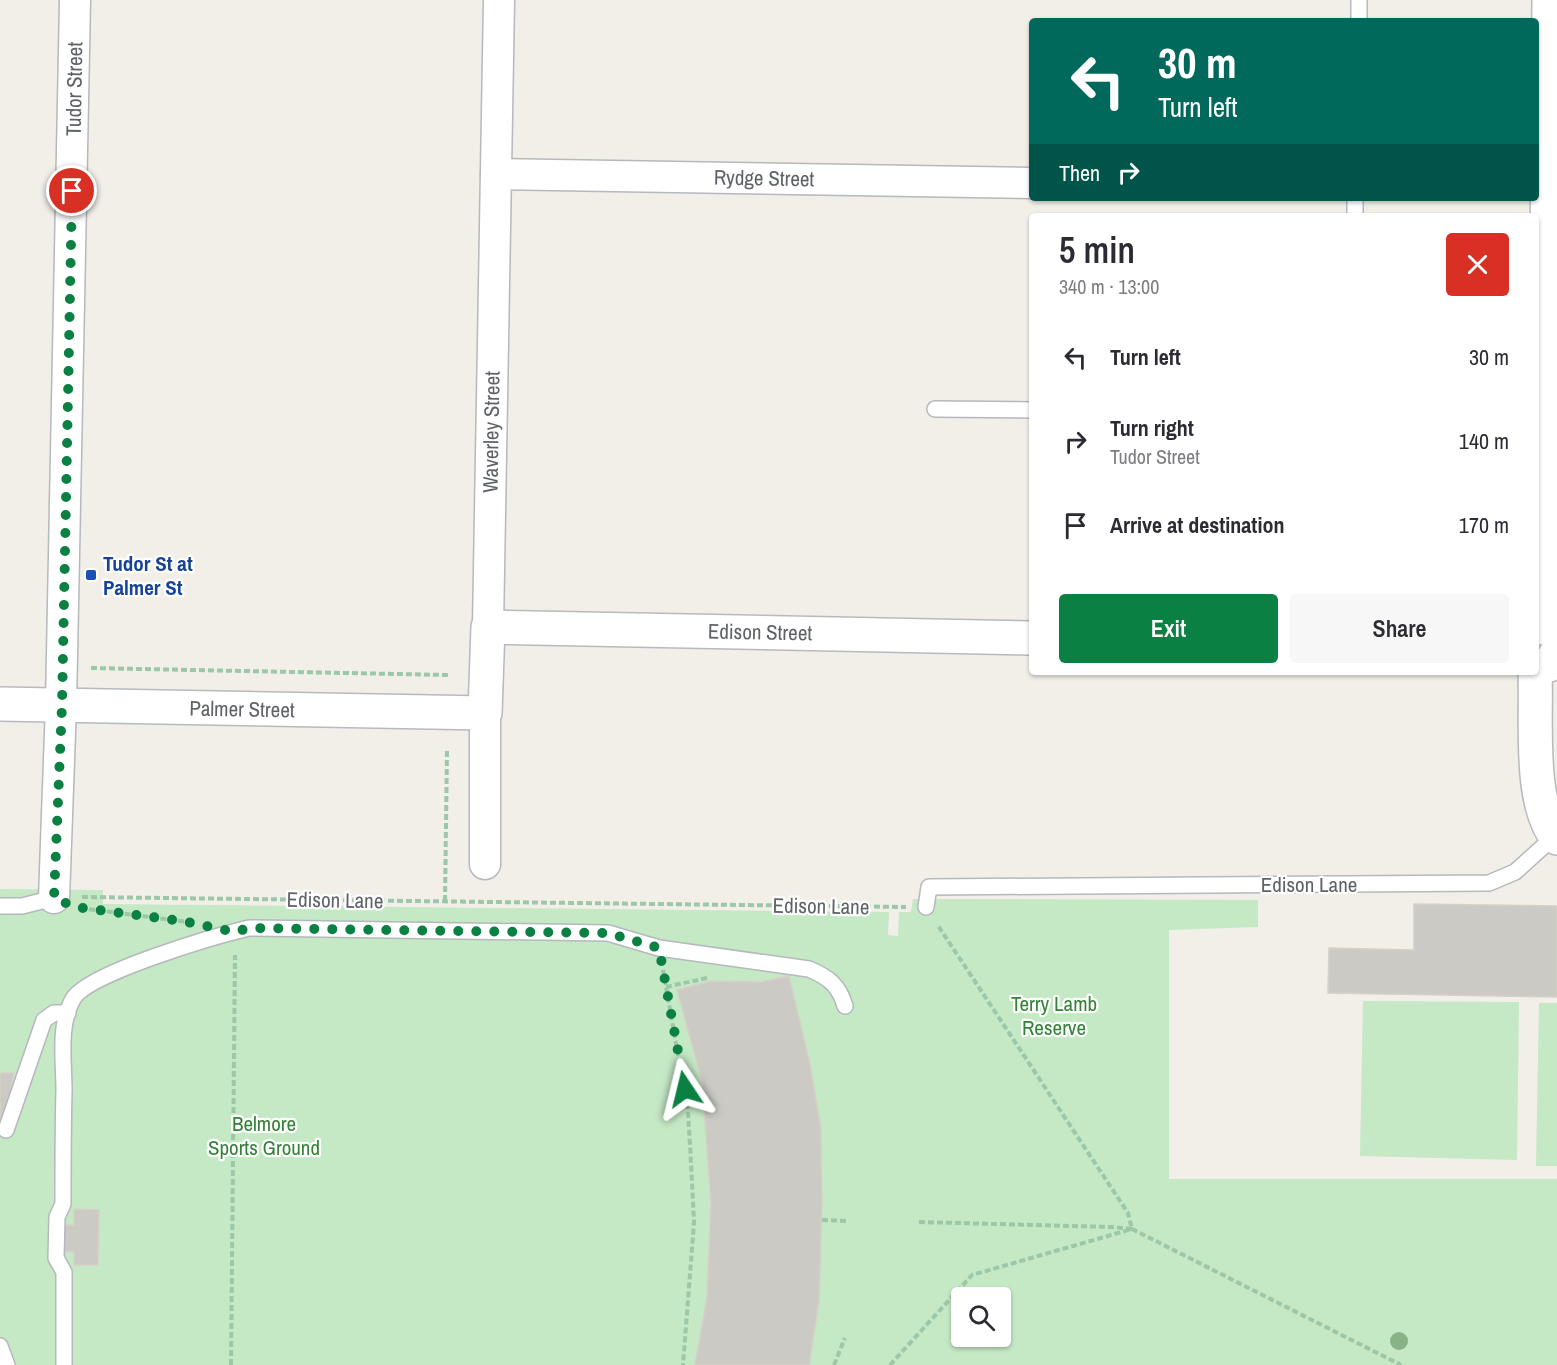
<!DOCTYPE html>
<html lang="en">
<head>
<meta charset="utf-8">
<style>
  :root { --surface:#fff; --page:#f7f7f7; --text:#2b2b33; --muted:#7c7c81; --accent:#0b8043 }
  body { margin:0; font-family:"Archivo Narrow",sans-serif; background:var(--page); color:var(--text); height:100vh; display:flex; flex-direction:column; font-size:22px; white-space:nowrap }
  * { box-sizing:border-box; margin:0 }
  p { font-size:20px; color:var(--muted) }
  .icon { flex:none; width:33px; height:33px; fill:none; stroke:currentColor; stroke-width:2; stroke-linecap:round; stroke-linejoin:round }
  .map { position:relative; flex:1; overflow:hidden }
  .side { position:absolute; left:1029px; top:213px; width:510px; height:462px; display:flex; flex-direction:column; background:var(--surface); border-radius:6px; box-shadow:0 2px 4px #0004 }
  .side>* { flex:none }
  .guide { position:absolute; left:1029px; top:18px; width:510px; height:183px; border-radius:6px; box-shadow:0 2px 4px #0004; background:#00695c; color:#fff; overflow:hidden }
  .controls { position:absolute; left:951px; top:1287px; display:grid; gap:12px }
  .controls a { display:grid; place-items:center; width:60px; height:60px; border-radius:6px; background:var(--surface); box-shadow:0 2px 4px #0004; font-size:30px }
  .pin { position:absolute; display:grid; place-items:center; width:51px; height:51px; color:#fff; margin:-26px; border:3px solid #fff; border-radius:50%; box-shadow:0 2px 6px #0007 }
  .me { position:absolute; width:66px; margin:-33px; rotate:350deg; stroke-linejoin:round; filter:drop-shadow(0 0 4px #0008) }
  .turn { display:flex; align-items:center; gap:21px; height:126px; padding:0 30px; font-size:27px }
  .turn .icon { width:78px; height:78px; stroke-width:2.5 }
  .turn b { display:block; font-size:42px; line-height:51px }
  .then { display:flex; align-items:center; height:57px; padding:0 30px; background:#0003; gap:12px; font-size:22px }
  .round { display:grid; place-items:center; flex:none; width:63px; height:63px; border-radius:6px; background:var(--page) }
  .summary { display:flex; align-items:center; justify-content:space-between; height:102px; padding:0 30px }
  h1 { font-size:36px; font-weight:600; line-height:45px }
  .button { display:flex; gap:12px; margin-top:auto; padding:12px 30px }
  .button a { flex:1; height:69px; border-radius:6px; background:var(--accent); color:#fff; font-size:24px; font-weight:600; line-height:69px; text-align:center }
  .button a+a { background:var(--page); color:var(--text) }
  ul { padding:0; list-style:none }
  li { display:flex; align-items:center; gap:18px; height:84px; padding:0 30px }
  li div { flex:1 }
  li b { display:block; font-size:22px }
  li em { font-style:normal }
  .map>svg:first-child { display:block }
</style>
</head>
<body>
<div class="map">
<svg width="1557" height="1365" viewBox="0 0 1557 1365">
  <rect width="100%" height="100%" fill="#f1efe8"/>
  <g fill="#c5e8c5" fill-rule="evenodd">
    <path d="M0,889L103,890V904L889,912L888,935L898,936L899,912H911L913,899L1258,900V927L1169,930V1179H1557V1365H0ZM962,1298H1000V1336H962Z"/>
    <path d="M1363,1001L1519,1002L1517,1160L1360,1156Z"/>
    <path d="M1539,1003H1557V1166H1536Z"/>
  </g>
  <g fill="#cccac5" stroke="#d6d1c6" stroke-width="1.5">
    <path d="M1414,904L1557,906V997L1328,993L1329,948L1414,950Z"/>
    <path d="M789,976L810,1064L821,1129L822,1205L819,1301L809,1365H695L707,1297L711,1203L702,1081L677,990L711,981L761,982Z"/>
    <path d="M0,1073H14L3,1124H0Z"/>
    <path d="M74,1209L99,1210L98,1265H74V1252L62,1251L63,1225H74Z"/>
  </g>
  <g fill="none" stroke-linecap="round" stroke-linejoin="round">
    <g stroke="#b5b8bc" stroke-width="18">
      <g id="lane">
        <path d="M1359,21V0"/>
        <path d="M1355,216V198"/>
        <path d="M935,409L1032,410"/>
        <path d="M0,906H22L54,898"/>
        <path d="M926,907L929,887L1489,883L1515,872L1555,836"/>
        <path d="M6,1130L44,1020L54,1013H68"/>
        <path d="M0,1346L7,1365"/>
        <path d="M64,1365V1272L56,1258L57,1217L63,1204C63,1166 63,1128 64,1090C64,1061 58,1025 73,999C88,973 215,936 249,928L608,933L659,948L809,969C828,977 839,985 845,1006"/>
      </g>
    </g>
    <g stroke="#b5b8bc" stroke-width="33">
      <g id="street">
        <path d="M496,174L1032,183"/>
        <path d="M488,627L499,0"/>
        <path d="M485,864V713"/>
        <path d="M54,898L61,705L75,0"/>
      </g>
    </g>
    <g stroke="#b6babf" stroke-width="36">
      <g id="secondary">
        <path d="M1544,628L1549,0"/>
        <path d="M1536,669L1549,665L1557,652"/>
        <path d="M1535,672C1537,718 1528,803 1557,838"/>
        <path d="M0,704L485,713L488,627L1032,638"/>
      </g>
    </g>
    <g stroke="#9cc7a9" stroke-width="4" stroke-dasharray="6 3" stroke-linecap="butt">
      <path d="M91,668L448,675"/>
      <path d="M82,897L906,907"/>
      <path d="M445,901L447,749"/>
      <path d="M80,908L188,922"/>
      <path d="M663,970L688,1111L691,1163L694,1222L683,1365"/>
      <path d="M666,987L707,978"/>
      <path d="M822,1220L849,1221"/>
      <path d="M919,1222L1111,1227L1132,1229L1128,1213L937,924"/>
      <path d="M231,1365L235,955"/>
      <path d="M834,1365L845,1338"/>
      <path d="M890,1365L972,1275L1132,1229L1401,1365"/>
    </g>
    <use href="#lane" stroke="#fff" stroke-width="15"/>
    <use href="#street" stroke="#fff" stroke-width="30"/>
    <use href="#secondary" stroke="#fff" stroke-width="33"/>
  </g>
  <circle fill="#89b387" cx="1399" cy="1341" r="9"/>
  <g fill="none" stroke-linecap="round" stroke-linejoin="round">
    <path stroke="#0b8043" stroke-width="10" stroke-dasharray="0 18" d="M72,191L62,705L54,898L75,907L182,921L235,932L249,928L608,933L659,948L685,1089"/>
  </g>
  <rect fill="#1a4fb4" stroke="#fff" stroke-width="2" x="85" y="569" width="12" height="12" rx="3"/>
  <g text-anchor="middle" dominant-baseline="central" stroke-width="4.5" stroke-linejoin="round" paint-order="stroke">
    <g font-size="21" fill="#5f6368" stroke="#fff">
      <text transform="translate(74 89) rotate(-89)">Tudor Street</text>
      <text transform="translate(764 178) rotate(1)">Rydge Street</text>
      <text transform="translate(491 432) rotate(-89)">Waverley Street</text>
      <text transform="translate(760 632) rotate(1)">Edison Street</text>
      <text transform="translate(242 709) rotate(1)">Palmer Street</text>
      <text x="1309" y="884">Edison Lane</text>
      <text transform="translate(335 900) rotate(1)">Edison Lane</text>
      <text transform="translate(821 906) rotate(1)">Edison Lane</text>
    </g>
    <g font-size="21" font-weight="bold" fill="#164399" stroke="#fff" text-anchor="start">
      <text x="103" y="563">Tudor St at<tspan x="103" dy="24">Palmer St</tspan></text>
    </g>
    <g font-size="21" fill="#348238" stroke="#fff">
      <text x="1054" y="1003">Terry Lamb<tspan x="1054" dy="24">Reserve</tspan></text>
      <text x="264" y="1123">Belmore<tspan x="264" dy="24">Sports Ground</tspan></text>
    </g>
  </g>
</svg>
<div class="controls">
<a><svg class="icon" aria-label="search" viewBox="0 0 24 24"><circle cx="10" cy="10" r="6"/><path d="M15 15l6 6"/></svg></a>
</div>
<div class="pin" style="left:72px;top:191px;background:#d93025"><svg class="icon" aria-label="arrive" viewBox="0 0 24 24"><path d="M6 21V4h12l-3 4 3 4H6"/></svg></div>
<svg class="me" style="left:685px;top:1089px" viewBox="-20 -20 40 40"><path d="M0-17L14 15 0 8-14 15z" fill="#0b8043" stroke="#fff" stroke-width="4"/></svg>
<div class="guide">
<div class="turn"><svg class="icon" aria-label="left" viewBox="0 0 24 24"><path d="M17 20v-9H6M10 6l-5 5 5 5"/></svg><div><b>30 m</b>Turn left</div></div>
<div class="then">Then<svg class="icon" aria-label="right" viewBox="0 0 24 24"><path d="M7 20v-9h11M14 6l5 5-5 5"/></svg></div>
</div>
<section class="side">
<div class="summary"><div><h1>5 min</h1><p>340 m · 13:00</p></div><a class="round" style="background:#d93025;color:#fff"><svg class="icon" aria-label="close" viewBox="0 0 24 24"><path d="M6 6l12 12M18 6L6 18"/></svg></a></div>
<ul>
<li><svg class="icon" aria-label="left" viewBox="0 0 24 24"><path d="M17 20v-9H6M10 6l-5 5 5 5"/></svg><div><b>Turn left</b></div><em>30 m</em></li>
<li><svg class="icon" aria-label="right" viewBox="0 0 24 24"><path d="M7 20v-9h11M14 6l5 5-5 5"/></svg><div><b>Turn right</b><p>Tudor Street</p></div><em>140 m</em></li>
<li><svg class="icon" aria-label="arrive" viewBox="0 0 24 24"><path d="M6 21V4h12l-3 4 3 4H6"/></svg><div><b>Arrive at destination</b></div><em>170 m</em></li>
</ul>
<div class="button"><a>Exit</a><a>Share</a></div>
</section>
</div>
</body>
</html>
